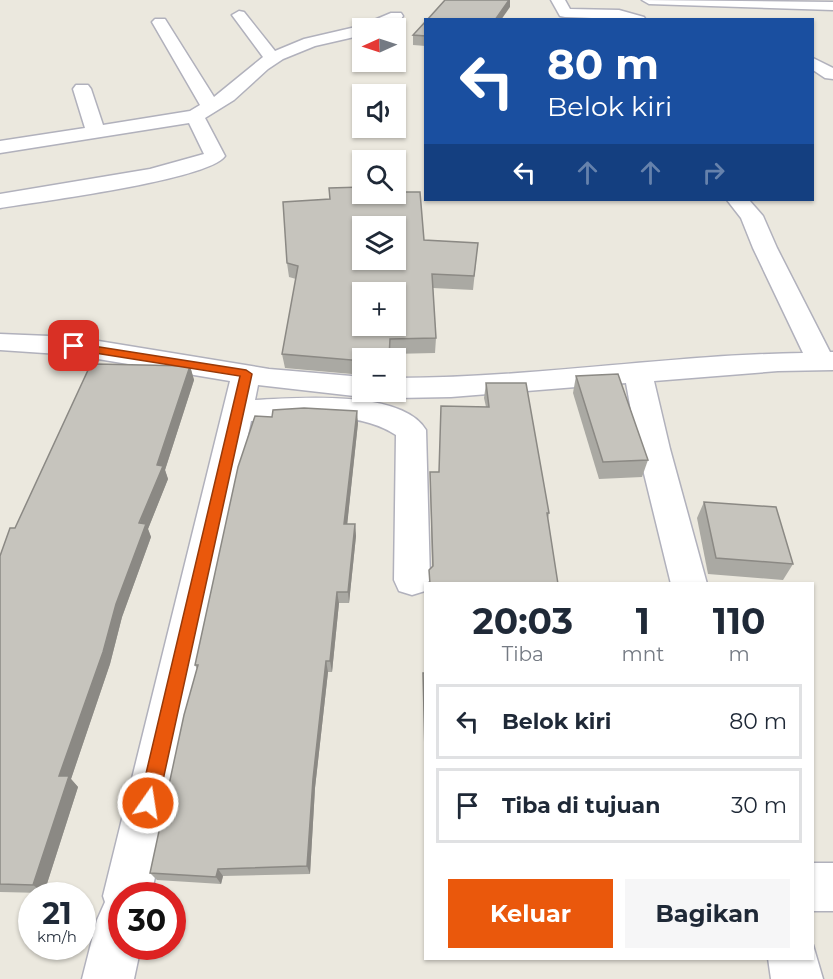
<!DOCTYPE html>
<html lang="id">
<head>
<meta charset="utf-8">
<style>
  :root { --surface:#fff; --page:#f6f6f7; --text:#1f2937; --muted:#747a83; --line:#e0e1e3; --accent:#ea580c }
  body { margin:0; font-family:Montserrat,sans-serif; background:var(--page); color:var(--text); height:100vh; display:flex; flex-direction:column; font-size:22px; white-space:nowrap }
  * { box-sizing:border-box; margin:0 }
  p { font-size:20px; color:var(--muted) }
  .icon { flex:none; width:33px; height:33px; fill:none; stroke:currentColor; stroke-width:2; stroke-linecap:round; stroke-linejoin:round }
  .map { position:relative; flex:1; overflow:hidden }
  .drawer { position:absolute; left:424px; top:582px; width:390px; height:378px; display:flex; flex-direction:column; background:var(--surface); border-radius:0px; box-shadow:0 2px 4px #0004 }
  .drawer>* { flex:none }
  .top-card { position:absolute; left:424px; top:18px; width:390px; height:183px; border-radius:0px; box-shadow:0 2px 4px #0004; background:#1a4fa0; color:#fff; overflow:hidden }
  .needle { width:39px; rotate:267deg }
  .tools { position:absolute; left:352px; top:18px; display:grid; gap:12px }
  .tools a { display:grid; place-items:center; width:54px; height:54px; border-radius:0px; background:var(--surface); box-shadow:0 2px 4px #0004; font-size:30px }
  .speed { position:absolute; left:18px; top:882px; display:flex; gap:12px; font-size:30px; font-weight:700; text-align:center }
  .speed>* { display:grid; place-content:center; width:78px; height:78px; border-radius:50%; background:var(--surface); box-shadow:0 2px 4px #0004; line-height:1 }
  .speed small { font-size:15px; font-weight:400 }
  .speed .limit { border:9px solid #d22; background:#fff; color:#111 }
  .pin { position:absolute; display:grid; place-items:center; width:51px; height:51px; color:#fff; margin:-26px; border-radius:12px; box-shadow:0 3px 9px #0006 }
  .me { position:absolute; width:66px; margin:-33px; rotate:13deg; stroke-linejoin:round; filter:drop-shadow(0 0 4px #0008) }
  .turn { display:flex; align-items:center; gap:21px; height:126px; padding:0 24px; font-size:27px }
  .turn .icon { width:78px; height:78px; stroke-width:2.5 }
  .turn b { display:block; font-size:42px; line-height:51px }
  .lanes { display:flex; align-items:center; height:57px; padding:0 24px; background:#0003; justify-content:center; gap:30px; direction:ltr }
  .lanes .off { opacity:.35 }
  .eta { display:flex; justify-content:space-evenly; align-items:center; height:102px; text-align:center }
  .eta b { font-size:36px; font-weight:700; line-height:42px }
  .action { display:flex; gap:12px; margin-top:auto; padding:12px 24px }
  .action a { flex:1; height:69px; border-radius:0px; background:var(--accent); color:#fff; font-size:24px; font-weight:700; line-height:69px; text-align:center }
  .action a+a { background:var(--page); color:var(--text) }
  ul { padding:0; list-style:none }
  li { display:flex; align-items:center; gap:18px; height:75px; margin:0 12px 9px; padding:0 12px; border:3px solid var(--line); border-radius:0px }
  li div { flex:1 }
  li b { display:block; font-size:22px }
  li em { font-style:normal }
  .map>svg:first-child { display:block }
</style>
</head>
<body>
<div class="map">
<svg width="833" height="979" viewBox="0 0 833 979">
  <rect width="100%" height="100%" fill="#ebe8de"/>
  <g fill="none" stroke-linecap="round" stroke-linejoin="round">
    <g stroke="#b1b1bc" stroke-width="3">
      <g id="minor">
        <path d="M551,0H565L570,9L619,10L644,17L646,20L565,17L560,16Z"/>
        <path d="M642,0L833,2V10L649,4Z"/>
        <path d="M239,11L244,12L275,51L304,39L360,26L391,13H401L403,16L401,19L378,28H363V35L315,46L283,59L268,69L234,100L205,118L225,156C209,180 36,202 0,208V194L150,169L204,154L189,123L0,153V141L85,128L73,89L76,85H88L91,89L103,125L190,111L200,105L152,22L155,19H165L214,97L263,57L232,15Z"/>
        <path d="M813,58L833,68V79L825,78L813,70Z"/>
        <path d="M727,200H749L763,216L777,248L830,352H833V370L778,371L654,381L670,449L707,584H671L638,449L626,383L451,397L396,398L386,395L384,392H396V378C532,378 667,355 803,353L753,248L741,218Z"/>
        <path d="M0,334L74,337L269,369L363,377V392H375L373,394L363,397L258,385L255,400C296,398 402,389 426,430L430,580L426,584L425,591L412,595L399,591L394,580L396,435C354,408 297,419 251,421L151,896H122V946H141L134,979H82L97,920L105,902L103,896L230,381L74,355L0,350Z"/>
        <rect x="813" y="863" width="20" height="48"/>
        <path d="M813,945L823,979H771L768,958H813Z"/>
      </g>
    </g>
    <use href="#minor" fill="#fff" fill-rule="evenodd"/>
  </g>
  <g fill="#aaa9a3">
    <path d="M426,21V46L413,45V35Z"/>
    <path d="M363,194L424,240L478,243L473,290L433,288L436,338L435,353L391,354L363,358V375L285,368L282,354L296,279L289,277L287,263L330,199Z"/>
    <path d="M190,366L194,380L165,470L168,479L148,529L151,537L122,617L110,664L71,779L78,787L44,893L0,892V556L15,528Z"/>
    <path d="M576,376L648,460L642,477L599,479L573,393Z"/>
    <path d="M486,383L549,513L548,519L558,584H429V570L432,567L430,472H439L486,407L484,398Z"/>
    <path d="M358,423L347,524H355L356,536L349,603H339L332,672H328L315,788L310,874L223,876L221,884L157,880L150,873L197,669L195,665Z"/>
    <path d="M704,502L793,564L783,580L708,574L697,518Z"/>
    <path d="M423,673H426V764H425Z"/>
  </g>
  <g fill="#8b8984">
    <path d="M509,0H510V7L501,20H495Z"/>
    <path d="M190,366L194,380L165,470L168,479L148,529L151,537L122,617L110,664L71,779L78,787L44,893L33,885L59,776L116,604L157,465Z"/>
    <path d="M357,411L358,423L346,536L344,524Z"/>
    <path d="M355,524L356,536L349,603L348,592Z"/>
    <path d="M337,592L339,603L332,672L330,661Z"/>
    <path d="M326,661L328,672L315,788L310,874L307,866L313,779Z"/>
    <path d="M218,869L223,876L221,884L216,877Z"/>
  </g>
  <g fill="#c6c4bd" stroke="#8b8984" stroke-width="1.5" fill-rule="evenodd">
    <path d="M445,0H509L495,20H427Z"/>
    <path d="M426,21V36L413,35Z"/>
    <path d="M363,187V194H396V192H420L424,240L478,243L474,276L432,274L436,338L390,339L389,358H363V361L282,354L298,266L287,263L283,202L330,199L329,188ZM363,226H396V260H363ZM363,292H396V326H363Z"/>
    <path d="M95,364L190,366L157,465L163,466L139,523L146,524L116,604L103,652L59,776H69L33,885L0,884V556L10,528H15L89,368H93Z"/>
    <path d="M618,374L648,460L603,462L576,376Z"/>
    <path d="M486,383H526L549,513H547L558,584H430L429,570L433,566L430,472H439L441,406L489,407Z"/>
    <path d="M304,408L357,411L344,524H355L348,592H337L330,661H326L313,779L307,866L218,869L216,877L150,873L184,715L198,665H195L238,467L255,416L272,417L273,410Z"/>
    <path d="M704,502L776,507L793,564L716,558Z"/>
    <path d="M423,673H426V752H425Z"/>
  </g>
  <path fill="#ea580c" stroke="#983908" stroke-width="1.5" d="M74,343L246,370L252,374L158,803L155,810L148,812L142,810L139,803L240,376L70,349L68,346Z"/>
</svg>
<div class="tools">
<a><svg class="needle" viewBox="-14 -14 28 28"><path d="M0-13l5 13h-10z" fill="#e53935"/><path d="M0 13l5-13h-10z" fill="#747a83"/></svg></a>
<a><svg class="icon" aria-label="sound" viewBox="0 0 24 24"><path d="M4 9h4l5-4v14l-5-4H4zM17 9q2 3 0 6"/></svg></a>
<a><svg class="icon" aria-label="search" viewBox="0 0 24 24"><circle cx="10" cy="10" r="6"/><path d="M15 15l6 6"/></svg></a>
<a><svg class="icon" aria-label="layers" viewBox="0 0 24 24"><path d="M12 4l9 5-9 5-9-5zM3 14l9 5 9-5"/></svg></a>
<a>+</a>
<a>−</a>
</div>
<div class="speed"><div>21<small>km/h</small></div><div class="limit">30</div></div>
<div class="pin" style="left:74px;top:346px;background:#d93025"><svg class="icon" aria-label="arrive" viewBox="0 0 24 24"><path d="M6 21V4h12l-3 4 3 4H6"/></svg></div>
<svg class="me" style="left:148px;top:803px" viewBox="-20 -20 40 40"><circle r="17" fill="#ea580c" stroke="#fff" stroke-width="3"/><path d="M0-11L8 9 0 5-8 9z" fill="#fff"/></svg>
<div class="top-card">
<div class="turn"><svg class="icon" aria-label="left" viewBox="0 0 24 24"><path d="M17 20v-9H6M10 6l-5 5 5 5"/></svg><div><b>80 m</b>Belok kiri</div></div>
<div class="lanes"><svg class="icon" aria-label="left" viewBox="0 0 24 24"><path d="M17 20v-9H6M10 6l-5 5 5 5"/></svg><svg class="icon off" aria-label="ahead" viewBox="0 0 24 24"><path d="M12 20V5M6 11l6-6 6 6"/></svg><svg class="icon off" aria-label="ahead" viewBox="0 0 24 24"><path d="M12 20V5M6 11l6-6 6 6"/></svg><svg class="icon off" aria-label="right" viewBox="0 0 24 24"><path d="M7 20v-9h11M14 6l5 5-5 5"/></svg></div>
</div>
<section class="drawer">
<div class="eta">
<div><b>20:03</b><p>Tiba</p></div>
<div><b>1</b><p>mnt</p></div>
<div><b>110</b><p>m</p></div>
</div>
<ul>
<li><svg class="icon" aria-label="left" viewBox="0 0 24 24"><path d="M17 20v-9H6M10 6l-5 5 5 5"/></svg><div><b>Belok kiri</b></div><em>80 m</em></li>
<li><svg class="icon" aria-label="arrive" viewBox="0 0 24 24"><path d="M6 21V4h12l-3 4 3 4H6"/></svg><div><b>Tiba di tujuan</b></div><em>30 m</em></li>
</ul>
<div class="action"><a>Keluar</a><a>Bagikan</a></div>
</section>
</div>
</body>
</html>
